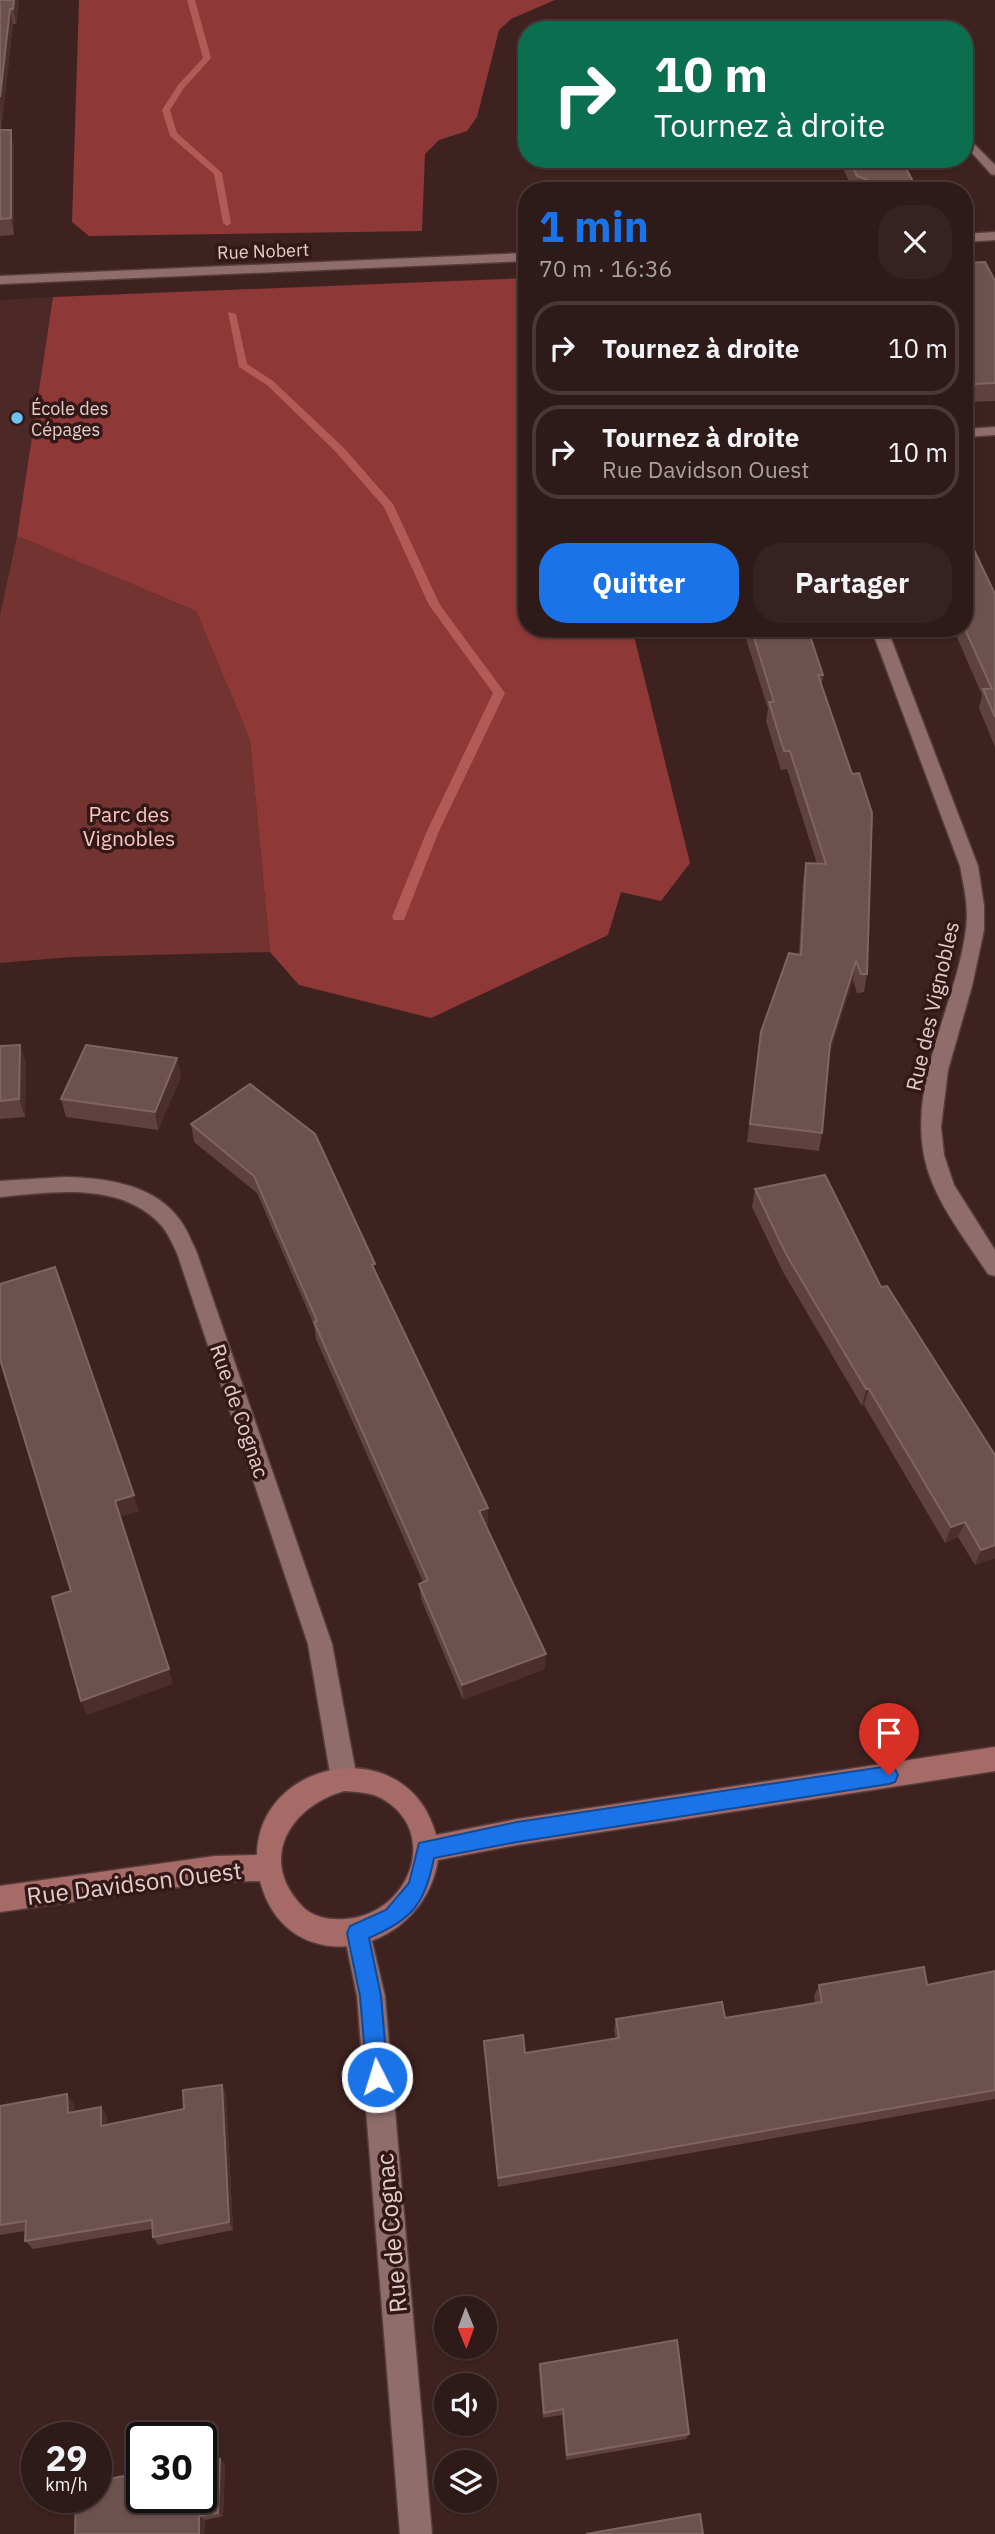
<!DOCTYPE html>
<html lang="fr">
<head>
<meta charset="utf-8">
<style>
  :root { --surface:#2e1a18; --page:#362321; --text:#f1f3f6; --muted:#a7a1a2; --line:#493837; --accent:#1a73e8 }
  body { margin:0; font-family:"IBM Plex Sans",sans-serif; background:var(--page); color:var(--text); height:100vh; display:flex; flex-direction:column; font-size:26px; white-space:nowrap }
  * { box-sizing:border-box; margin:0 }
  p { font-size:23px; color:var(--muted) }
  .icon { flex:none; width:38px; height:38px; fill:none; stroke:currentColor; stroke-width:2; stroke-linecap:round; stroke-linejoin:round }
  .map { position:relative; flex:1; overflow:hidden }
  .details { position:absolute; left:518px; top:182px; width:455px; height:455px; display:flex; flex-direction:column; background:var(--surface); border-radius:28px; box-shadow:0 2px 5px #0004,0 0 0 2px var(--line) }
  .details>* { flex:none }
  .top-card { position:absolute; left:518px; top:21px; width:455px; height:147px; border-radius:28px; box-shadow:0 2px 5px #0004,0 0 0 2px var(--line); background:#0b6e4f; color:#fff; overflow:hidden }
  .needle { width:46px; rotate:179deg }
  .tools { position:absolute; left:434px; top:2296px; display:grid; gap:14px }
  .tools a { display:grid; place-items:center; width:63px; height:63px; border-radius:50%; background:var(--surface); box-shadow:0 2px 5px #0004,0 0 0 2px var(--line); font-size:35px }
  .speed { position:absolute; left:21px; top:2422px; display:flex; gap:14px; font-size:35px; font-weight:700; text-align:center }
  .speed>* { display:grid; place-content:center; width:91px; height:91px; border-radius:50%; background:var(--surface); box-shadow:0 2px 5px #0004,0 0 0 2px var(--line); line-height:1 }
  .speed small { font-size:18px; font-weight:400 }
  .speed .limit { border:4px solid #111; border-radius:10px; background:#fff; color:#111 }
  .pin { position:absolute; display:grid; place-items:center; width:60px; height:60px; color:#fff; margin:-72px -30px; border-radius:50% 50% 50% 0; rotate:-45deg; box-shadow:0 0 7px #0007 }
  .pin .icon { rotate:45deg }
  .me { position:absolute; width:77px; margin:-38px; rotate:355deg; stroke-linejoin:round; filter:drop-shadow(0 0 5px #0008) }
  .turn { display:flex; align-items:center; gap:24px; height:147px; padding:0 21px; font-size:32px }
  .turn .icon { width:91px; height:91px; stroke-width:2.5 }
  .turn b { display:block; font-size:49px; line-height:60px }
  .round { display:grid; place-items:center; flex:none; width:74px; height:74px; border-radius:28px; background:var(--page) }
  .headline { display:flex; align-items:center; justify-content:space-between; height:119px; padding:0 21px }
  h1 { font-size:42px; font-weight:700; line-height:52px; color:var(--accent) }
  .button { display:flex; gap:14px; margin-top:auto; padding:14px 21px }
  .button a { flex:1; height:80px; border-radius:28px; background:var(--accent); color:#fff; font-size:28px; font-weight:700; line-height:80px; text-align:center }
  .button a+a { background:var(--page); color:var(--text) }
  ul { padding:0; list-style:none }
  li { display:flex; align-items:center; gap:21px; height:94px; margin:0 14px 10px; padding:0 7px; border:4px solid var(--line); border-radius:28px }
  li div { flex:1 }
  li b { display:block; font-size:26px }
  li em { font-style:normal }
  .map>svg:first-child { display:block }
</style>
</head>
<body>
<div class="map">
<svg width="995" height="2534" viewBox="0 0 995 2534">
  <rect width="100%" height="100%" fill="#3e2220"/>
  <path fill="#4c2826" d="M53,297L17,536L0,615V300Z"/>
  <path fill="#723331" d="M17,536L196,611L250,740L270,952L71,957L0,963V615Z"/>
  <g fill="#8e3937">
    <path d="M79,0H555L511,19L499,30L477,117L467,131L439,140L425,154L422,231L89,236L72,222Z"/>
    <path d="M527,278V628H632L690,863L661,901L621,892L608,935L431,1018L299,985L270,952L250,740L196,611L17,536L53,297Z"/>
  </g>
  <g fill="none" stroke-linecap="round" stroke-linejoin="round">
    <g fill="#b35a56" fill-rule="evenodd">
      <path d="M187,0H195L211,58L184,88L170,110L177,133L222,173L231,223L227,226L223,223L214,174L170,136L162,110L178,85L203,58Z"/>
      <path d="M228,312L236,314L247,364L273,381L343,447L393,504L440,605L505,693L439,831L404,920H394L392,917L427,831L493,693L429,605L384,507L335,451L267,385L239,367Z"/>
    </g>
    <g stroke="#553d3c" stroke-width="3">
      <g id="street">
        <path d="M964,134L995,165V175L991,174L964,144Z"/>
        <path d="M995,232V240L964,242V234Z"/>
        <path d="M527,253V261L0,284V276Z"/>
        <path d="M995,427V435L964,437V429Z"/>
        <path d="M871,628H887L978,866L984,906V930L972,986L948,1070L941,1127L944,1155L954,1185L995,1250V1276L988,1274C966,1240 939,1207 927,1168C904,1087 956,1008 966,929C969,908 964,887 960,866Z"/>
        <path d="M65,1177C102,1178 150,1183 176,1215C186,1226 191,1240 197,1253L332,1644L357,1779L353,1788L344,1791L335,1788L331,1779L308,1644L177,1253C172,1243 168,1233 161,1225C121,1181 52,1192 0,1197V1181Z"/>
        <path d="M357,1920L367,1923L370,1933L385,1996L432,2534H400L357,1996L344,1933L347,1923Z"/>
      </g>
    </g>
    <g stroke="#553d3c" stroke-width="3">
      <path id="secondary" d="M995,1747V1771L517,1845L438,1860C422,1958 286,1983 260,1881L215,1882L0,1912V1886L215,1856L257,1855C258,1758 408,1730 436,1835L517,1819ZM344,1791C356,1792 370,1792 381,1798C442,1832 409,1915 345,1919C331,1920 315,1918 304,1908C257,1862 288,1807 344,1791Z"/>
    </g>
    <use href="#street" fill="#8f6d6a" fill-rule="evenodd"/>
    <use href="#secondary" fill="#a76b67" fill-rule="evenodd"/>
  </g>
  <g fill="#5f423f">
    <path d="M0,0H19L16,24H13L1,130L14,146V235L0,236Z"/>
    <path d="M838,159H901L918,191H854Z"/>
    <path d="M964,263L995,281V401L971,402L964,388Z"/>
    <path d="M995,594V747L979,708L982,695L953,628H964Z"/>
    <path d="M737,628H801L823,675L822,684L867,974L864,992L857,993L853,980L829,1054L822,1133L819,1151L747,1142L761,1032L799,955L803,881L806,863L817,864L787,769L781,770L766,721L768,709L743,629H737Z"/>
    <path d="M0,1046L26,1063L25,1117L0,1119Z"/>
    <path d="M177,1058L181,1076L158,1130L66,1117L61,1099Z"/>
    <path d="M191,1124L376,1274L488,1508V1524L486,1525L545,1669L463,1700L421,1599L419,1584L423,1582L316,1339L314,1325L257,1193L194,1142Z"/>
    <path d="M755,1189L881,1287L995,1455V1558L975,1565L958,1537L945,1543L864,1405L862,1406L783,1272L752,1207Z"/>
    <path d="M995,1971V2099L498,2187L484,2041L525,2053L616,2039L614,2030L616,2019L725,2018L815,2003L814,1996L819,1985H927Z"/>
    <path d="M222,2085L226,2095L233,2230L158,2245L153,2237L152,2229L33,2249L25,2241V2231L0,2235V2106L74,2104V2111L101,2107L107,2117V2125L184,2109Z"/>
    <path d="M540,2364L689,2434L686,2439L566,2460L562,2415L543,2418L539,2370Z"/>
    <path d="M220,2459L225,2464L223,2516L205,2520L204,2534H75Z"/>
  </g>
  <g fill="#4c2f2c">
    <path d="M14,0H19L16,24L13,9Z"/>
    <path d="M10,9L13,24L1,133L0,97Z"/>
    <path d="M11,130L14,146V235L11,218Z"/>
    <path d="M856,961L853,980L827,1063L830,1044Z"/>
    <path d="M20,1045L26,1063L25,1117L19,1099Z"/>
    <path d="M177,1058L181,1076L158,1130L155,1112Z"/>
    <path d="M866,1389H869L864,1405L862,1406Z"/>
    <path d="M134,1495L139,1511L120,1517L115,1501Z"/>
    <path d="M488,1508V1524L479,1527V1511Z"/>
    <path d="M965,1522L958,1537L945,1543L951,1527Z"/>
    <path d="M995,1545V1558L975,1565L981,1550Z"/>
    <path d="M546,1654L545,1669L463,1700L462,1685Z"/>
    <path d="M169,1669L173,1684L87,1715L81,1701Z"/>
    <path d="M222,2085L226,2095L233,2230L229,2222Z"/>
    <path d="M67,2094L74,2104L75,2122L68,2113Z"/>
    <path d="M101,2107L107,2117V2136L101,2126Z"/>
    <path d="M220,2459L225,2464L223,2516L218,2513Z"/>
    <path d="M199,2516L205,2520L204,2534H199Z"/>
  </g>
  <g fill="#6d514e" stroke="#7f6462" stroke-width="2">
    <path d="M0,0H14L13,9H10L0,97Z"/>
    <path d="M0,130H11V218L0,219Z"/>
    <path d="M849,159H901L918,191H896L857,176Z"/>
    <path d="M985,262L995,281V383L975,384L964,364V263Z"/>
    <path d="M964,529L995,594V717L983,689H992L964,627Z"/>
    <path d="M751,628H801V630H808L823,675H818L852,774L859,773L872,813L867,974H861L856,961L830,1044L822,1133L750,1124L761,1032L789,953L801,955L806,863L826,864L790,751H784L769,702H774Z"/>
    <path d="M20,1045L19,1099L0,1101V1046Z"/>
    <path d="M86,1045L177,1058L155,1112L61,1099Z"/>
    <path d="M250,1084L315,1134L375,1264L372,1265L488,1508L479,1511L546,1654L462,1685L419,1584L428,1580L314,1322L317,1321L254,1176L191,1124Z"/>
    <path d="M825,1175L881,1287L887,1286L995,1455V1545L981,1550L965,1522L951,1527L869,1389H866L786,1254L755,1189Z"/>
    <path d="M55,1267L134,1495L115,1501L169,1669L81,1701L52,1597L71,1591L0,1359V1284Z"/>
    <path d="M924,1967L927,1985L995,1971V2090L498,2178L484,2041L523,2035L525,2053L619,2038L616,2019L722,2002L725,2018L822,2002L819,1985Z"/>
    <path d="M222,2085L229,2222L153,2237L152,2220L25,2241L26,2221L0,2225V2106L67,2094L68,2113L101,2107V2126L184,2109L183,2090Z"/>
    <path d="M677,2340L689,2434L567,2455L563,2409L544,2413L540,2364Z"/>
    <path d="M220,2459L218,2513L199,2516V2534H75L76,2497H96V2481L142,2473V2497H201V2462Z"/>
    <path d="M700,2514L703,2534H586Z"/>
  </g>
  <path fill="#1a73e8" stroke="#114b97" stroke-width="2" d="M889,1766L895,1769L898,1775L895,1782L889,1784L517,1842L434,1858C424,1906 413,1918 369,1938L381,1996L388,2077L385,2084L377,2087L370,2084L367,2077L360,1996L347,1933L350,1926L386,1910L409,1883L419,1843L517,1822Z"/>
  <circle fill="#6bc3f2" stroke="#331817" stroke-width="2.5" cx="17" cy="418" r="7"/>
  <g text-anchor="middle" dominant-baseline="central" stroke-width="7" stroke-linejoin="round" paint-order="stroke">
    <g font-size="18" fill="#e1cecc" stroke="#331817">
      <text transform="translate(263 251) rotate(-2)">Rue Nobert</text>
    </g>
    <g font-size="18" fill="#e1cecc" stroke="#331817" text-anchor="start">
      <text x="31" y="408">École des<tspan x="31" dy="21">Cépages</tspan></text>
    </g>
    <g font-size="21" fill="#f9c6c1" stroke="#331817">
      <text x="129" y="814">Parc des<tspan x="129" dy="24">Vignobles</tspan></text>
    </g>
    <g font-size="21" fill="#e1cecc" stroke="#331817">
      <text transform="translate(932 1006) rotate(-77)">Rue des Vignobles</text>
      <text transform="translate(240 1411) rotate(71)">Rue de Cognac</text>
    </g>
    <g font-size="24" fill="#e1cecc" stroke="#331817">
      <text transform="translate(134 1883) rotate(-7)">Rue Davidson Ouest</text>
      <text transform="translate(391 2233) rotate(-95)">Rue de Cognac</text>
    </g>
  </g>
</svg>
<div class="tools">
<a><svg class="needle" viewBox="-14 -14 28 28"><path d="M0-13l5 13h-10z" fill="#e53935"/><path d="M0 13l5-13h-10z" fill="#a7a1a2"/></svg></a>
<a><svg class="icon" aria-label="sound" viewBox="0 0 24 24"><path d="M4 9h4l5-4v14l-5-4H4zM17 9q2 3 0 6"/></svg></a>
<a><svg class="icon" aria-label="layers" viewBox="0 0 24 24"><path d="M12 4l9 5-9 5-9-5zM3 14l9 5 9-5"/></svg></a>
</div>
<div class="speed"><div>29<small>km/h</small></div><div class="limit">30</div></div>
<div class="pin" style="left:889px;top:1775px;background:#d93025"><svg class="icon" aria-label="arrive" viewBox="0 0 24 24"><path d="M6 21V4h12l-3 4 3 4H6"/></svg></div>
<svg class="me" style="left:377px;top:2077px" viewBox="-20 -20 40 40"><circle r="17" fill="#1a73e8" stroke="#fff" stroke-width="3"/><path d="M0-11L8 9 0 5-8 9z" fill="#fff"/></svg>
<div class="top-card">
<div class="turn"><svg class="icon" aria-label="right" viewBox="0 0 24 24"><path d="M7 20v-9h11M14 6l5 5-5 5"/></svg><div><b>10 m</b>Tournez à droite</div></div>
</div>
<section class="details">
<div class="headline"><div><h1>1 min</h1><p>70 m · 16:36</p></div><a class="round"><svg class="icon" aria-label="close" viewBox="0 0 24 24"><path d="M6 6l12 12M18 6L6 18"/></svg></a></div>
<ul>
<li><svg class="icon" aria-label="right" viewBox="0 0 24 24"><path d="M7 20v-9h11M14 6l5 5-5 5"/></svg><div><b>Tournez à droite</b></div><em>10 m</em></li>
<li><svg class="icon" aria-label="right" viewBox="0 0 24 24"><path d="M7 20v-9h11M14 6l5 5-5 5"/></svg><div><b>Tournez à droite</b><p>Rue Davidson Ouest</p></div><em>10 m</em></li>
</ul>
<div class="button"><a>Quitter</a><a>Partager</a></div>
</section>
</div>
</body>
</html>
